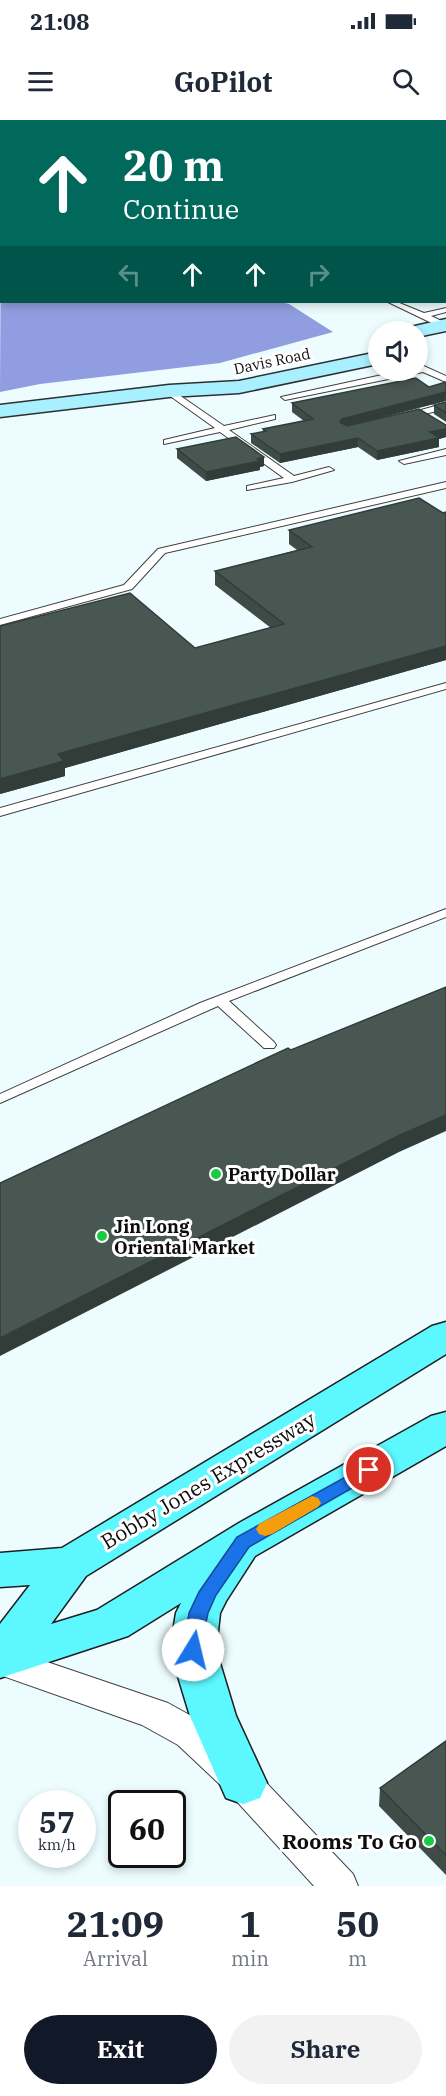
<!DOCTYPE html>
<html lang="en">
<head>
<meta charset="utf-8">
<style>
  :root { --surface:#fff; --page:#f2f2f3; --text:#1f2937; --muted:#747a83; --accent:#111827 }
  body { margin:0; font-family:"IBM Plex Serif",serif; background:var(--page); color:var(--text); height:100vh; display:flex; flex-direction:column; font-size:22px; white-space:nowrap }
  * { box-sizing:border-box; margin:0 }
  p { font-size:20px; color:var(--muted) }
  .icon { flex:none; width:33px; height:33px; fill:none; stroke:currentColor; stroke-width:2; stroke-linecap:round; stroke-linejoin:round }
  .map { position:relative; height:1766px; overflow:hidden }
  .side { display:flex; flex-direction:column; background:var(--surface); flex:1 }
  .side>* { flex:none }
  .hud { position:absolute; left:0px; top:0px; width:447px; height:183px; box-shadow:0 3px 9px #0003; background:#00695c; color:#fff; overflow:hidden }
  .controls { position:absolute; left:368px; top:201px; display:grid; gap:12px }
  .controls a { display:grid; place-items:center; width:60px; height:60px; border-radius:50%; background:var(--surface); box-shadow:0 3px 9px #0003; font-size:30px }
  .speed { position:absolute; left:18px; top:1670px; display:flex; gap:12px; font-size:30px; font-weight:700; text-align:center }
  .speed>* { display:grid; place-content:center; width:78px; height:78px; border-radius:50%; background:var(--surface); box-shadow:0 3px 9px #0003; line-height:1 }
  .speed small { font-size:15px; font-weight:400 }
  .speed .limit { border:3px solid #111; border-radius:9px; background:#fff; color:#111 }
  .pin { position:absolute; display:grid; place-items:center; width:51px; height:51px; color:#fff; margin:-26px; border:3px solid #fff; border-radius:50%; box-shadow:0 2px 6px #0007 }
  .me { position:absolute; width:66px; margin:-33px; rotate:9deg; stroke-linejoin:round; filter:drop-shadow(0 0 4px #0008) }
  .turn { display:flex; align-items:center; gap:21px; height:126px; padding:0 24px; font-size:27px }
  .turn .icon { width:78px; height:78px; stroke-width:2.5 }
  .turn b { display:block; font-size:42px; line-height:51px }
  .lanes { display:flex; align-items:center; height:57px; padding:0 24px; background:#0003; justify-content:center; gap:30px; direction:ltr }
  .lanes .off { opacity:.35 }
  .eta { display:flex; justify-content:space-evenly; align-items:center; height:102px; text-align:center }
  .eta b { font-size:36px; font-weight:800; line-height:42px }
  .primary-button { display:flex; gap:12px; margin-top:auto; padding:12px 24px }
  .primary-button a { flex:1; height:69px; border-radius:36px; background:var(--accent); color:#fff; font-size:24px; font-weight:800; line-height:69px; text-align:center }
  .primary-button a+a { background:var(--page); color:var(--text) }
  .status { display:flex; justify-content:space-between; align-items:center; height:42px; padding:0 30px; background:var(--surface); direction:ltr }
  .status svg { height:16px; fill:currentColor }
  header { display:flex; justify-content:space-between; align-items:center; height:78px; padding:0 24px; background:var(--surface); font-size:27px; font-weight:800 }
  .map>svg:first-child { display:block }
</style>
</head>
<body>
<div class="status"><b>21:08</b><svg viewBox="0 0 49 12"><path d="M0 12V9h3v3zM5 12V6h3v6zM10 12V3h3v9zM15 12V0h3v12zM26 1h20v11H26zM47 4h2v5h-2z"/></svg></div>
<header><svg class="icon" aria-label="menu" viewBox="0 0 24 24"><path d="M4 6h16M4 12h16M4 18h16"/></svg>GoPilot<svg class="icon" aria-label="search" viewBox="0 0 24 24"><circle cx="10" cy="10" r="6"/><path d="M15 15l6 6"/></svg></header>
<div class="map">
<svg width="446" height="1766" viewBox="0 0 446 1766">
  <rect width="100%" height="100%" fill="#edfdff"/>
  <path fill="#909de0" d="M1,83L2,182H280L289,184L333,212L220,243L40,264L0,272Z"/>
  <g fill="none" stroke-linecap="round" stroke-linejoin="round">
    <g stroke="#404040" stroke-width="2">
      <g id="service">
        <path d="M27,0H34L25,2Z"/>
        <path d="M78,0L88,2H79Z"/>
        <path d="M100,0H109L97,2Z"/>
        <rect x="0" y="73" width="2" height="4"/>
        <path d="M388,182H397L424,193L446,188V192L431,196L446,203V207H440Z"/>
        <path d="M417,243L446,256V262L423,252L285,280L281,277L405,250H417Z"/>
        <path d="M169,268L224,306L275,295V299L229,310L294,356L329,347L334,350L292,362L247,370V366L284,358L220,312L164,324V320L215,308L166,273L165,271Z"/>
        <path d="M446,283V289L407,298L403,295Z"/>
        <path d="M446,329V335L404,344L399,341Z"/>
        <path d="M446,362V368L165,433L132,469L0,505V499L124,465L158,429Z"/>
        <path d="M446,563V569L0,696V688Z"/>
        <path d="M446,789V797L229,881L274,922L276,925L274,928H264L218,886L0,983V974L200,883Z"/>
      </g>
    </g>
    <g stroke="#404040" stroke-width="2">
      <path id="minor" d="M0,1526L168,1583L204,1603L256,1652L353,1754L358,1766H314L230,1674L178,1625L142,1605L0,1555Z"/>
    </g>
    <g stroke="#2f2f2f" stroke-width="3">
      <g id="secondary">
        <path d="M217,0H239L240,2H218Z"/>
        <path d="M446,199V211L417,217V212H403L406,208Z"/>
        <path d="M378,232V244L239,273L169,277L0,297V285L169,265L239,261Z"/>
      </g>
    </g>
    <g stroke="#1e1e1e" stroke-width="3">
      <path id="primary" d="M446,1202V1234L86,1456L51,1504L97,1490L239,1403L431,1296L446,1292V1326L255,1436L226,1481L220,1493L216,1530L236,1596L267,1663L260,1678L243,1684L226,1678L190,1596L170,1530L176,1493L181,1483L128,1516L0,1558V1504L30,1465L0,1467V1433L62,1428L432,1206Z"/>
    </g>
    <use href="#service" fill="#fff" fill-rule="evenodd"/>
    <use href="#minor" fill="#fff" fill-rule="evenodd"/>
    <use href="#secondary" fill="#a8efff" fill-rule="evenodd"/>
    <use href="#primary" fill="#5df8ff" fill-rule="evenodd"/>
  </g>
  <g fill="#3e4b47">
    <path d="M446,262V281L347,306L446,305V317L439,319V327L377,340L358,327L280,343L251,323V314L263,312V309L304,301L292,292V283L429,267Z"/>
    <path d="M446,282V302L434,294V285Z"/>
    <path d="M177,329L264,337V346L260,347V350L206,361L177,338Z"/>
    <path d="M446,392V540L65,648V656L0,674L195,528L271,508L215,465V451L297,430L289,424V410Z"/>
    <path d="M446,1621V1755L379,1686L380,1668Z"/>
  </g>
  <g fill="#323d39">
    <rect x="0" y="50" width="2" height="11"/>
    <path d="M446,272L445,281L341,308L340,302L342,299Z"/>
    <path d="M446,309V317L439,319V327L377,340V331L430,312Z"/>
    <path d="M358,318V327L280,343V334Z"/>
    <path d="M264,337V346L260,347V350L206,361V352Z"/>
    <path d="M446,526V540L65,648V656L0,674V659L58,634Z"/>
    <path d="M446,995V1011L399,1032L0,1236V1218L400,1015Z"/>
  </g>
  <g fill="#485752" stroke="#323d39" stroke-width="1.5">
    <path d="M0,1L2,2V50H0Z"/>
    <path d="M416,258L429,267L446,262V272L342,299L340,302L347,306L419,289L446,305V309L430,312L439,318L377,331L358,318L280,334L251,314L266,311L263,309L313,299L292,283Z"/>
    <path d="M446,282V293L434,285Z"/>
    <path d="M236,317L264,337L257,339L260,341L206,352L177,329Z"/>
    <path d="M419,378L443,393L446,392V526L58,634L64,641L0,659V506L130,473L195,528L284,504L215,451L312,427L289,410Z"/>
    <path d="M446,867V995L400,1015L0,1218V1063L288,928L291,930Z"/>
    <path d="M446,1621V1735L380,1668Z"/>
  </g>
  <path fill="#1a73e8" stroke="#114b97" stroke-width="1.5" d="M369,1344L375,1346L378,1350L375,1355L249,1427L216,1475L208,1493L199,1536L193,1538L186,1536L183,1530L189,1493L199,1472L237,1417Z"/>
  <path fill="#f59e0b" d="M312,1376L318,1378L321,1383L318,1387L272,1414L265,1416L259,1414L256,1409L259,1404Z"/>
  <g fill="#17cb42" stroke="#fff" stroke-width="2">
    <circle cx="216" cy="1054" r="6"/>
    <circle cx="102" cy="1116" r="6"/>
    <circle cx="429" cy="1721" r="6"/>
  </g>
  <g text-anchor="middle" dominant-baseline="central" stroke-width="6" stroke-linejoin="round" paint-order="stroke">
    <g font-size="15" fill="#0d0d0d" stroke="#fff">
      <text transform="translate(272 241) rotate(-12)">Davis Road</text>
    </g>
    <g font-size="18" font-weight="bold" fill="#0d0d0d" stroke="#fff" text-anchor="start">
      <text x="228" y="1054">Party Dollar</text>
      <text x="114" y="1106">Jin Long<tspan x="114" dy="21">Oriental Market</tspan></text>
    </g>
    <g font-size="21" fill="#0d0d0d" stroke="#fff">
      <text transform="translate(208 1360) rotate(-31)">Bobby Jones Expressway</text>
    </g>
    <g font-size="21" font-weight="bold" fill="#0d0d0d" stroke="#fff" text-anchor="end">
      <text x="417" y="1721">Rooms To Go</text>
    </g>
  </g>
</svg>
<div class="controls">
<a><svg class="icon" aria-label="sound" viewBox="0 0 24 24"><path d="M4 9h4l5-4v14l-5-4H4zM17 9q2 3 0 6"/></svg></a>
</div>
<div class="speed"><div>57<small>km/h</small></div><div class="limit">60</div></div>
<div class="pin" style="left:369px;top:1350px;background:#d93025"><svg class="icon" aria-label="arrive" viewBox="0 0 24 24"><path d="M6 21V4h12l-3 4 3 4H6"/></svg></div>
<svg class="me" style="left:193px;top:1530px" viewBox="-20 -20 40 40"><circle r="19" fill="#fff"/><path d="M0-13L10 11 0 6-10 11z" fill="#1a73e8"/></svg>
<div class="hud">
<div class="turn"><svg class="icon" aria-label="ahead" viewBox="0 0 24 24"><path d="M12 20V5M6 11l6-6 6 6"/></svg><div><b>20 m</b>Continue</div></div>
<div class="lanes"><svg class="icon off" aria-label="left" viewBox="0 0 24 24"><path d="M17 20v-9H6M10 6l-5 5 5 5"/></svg><svg class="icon" aria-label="ahead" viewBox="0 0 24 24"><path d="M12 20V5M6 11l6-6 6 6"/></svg><svg class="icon" aria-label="ahead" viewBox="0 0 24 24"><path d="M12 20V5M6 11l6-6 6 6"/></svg><svg class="icon off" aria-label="right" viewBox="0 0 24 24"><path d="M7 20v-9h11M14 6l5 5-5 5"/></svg></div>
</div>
</div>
<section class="side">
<div class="eta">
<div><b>21:09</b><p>Arrival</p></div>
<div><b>1</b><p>min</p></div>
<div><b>50</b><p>m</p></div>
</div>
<div class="primary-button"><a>Exit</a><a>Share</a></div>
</section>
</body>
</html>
